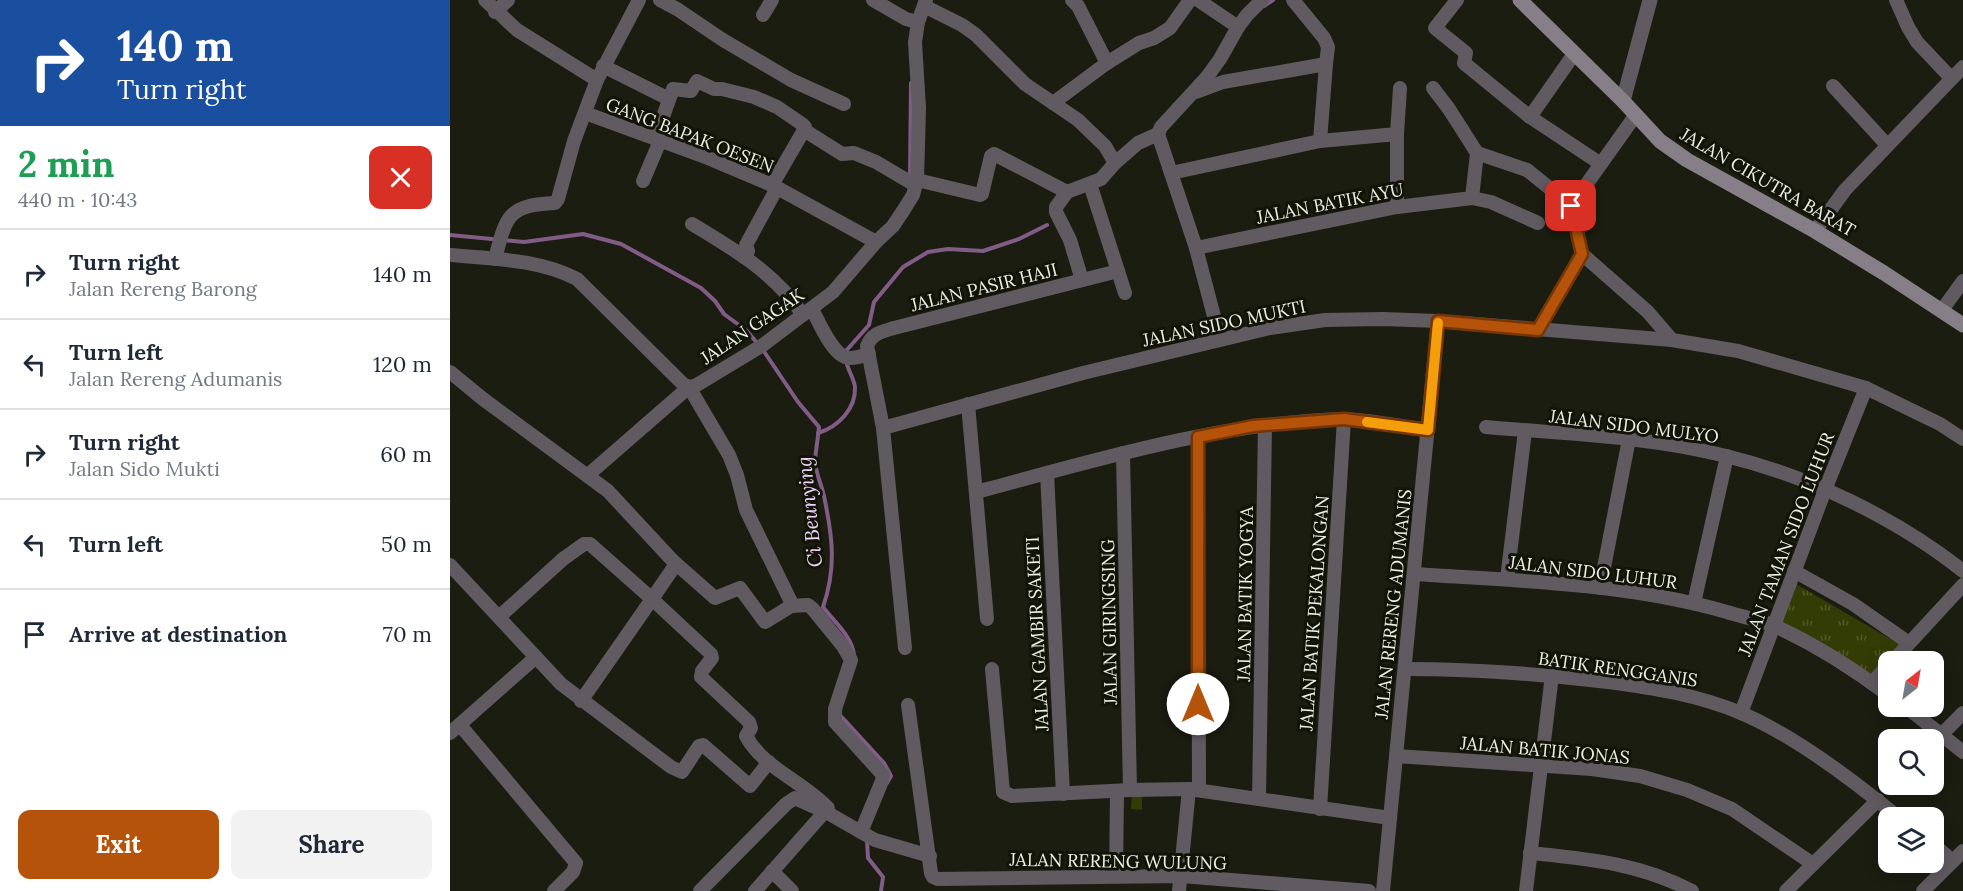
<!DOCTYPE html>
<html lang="en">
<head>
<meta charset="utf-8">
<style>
  :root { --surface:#fff; --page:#f2f2f3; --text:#1f2937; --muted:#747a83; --line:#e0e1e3; --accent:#b45309 }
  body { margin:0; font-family:Lora,serif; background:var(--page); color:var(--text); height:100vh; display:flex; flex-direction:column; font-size:22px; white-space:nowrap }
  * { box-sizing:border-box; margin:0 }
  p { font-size:20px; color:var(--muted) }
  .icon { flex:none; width:33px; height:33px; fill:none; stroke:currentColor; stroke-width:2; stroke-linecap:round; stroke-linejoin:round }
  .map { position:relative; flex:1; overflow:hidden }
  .details { display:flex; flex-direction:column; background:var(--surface); width:450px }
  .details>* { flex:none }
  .guide { background:#1a4fa0; color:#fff; overflow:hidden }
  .needle { width:39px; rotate:31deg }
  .tools { position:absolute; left:1428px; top:651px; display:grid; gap:12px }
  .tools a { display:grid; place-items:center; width:66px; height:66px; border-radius:12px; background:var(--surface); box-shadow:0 3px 15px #0003; font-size:30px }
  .pin { position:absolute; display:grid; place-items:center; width:51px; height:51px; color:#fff; margin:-26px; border-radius:12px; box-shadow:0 3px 9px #0006 }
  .me { position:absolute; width:66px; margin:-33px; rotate:0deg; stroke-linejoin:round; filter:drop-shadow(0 0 4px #0008) }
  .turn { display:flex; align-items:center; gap:21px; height:126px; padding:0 18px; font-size:27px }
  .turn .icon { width:78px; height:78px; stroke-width:2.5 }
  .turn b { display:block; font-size:42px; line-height:51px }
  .round { display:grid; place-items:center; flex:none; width:63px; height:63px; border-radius:12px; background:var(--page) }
  .head { display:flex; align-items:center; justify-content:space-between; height:102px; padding:0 18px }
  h1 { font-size:36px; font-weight:700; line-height:45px; color:#1e9e55 }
  .primary-button { display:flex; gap:12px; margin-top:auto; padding:12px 18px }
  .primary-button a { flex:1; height:69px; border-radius:12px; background:var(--accent); color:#fff; font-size:24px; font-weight:700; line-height:69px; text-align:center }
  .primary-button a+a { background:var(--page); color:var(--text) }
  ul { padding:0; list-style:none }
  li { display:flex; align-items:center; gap:18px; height:90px; padding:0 18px; border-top:2px solid var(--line) }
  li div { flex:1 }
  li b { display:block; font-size:22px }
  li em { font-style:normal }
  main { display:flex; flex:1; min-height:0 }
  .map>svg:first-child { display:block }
</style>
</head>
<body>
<main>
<section class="details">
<div class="guide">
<div class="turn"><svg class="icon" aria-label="right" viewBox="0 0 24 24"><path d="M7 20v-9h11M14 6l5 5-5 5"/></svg><div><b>140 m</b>Turn right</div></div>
</div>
<div class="head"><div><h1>2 min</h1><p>440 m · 10:43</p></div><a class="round" style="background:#d93025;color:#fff"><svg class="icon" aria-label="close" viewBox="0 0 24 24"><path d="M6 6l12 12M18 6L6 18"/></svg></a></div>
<ul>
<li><svg class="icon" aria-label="right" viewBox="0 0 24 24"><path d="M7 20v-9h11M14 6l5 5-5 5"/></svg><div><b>Turn right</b><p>Jalan Rereng Barong</p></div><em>140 m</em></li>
<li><svg class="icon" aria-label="left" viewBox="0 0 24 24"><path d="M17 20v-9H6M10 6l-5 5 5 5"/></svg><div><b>Turn left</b><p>Jalan Rereng Adumanis</p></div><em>120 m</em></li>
<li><svg class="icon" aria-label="right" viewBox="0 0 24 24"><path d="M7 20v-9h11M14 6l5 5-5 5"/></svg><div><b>Turn right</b><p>Jalan Sido Mukti</p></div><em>60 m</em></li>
<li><svg class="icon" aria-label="left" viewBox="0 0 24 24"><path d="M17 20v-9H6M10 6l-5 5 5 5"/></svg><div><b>Turn left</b></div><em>50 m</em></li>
<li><svg class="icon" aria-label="arrive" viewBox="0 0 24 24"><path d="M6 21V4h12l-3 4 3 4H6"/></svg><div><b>Arrive at destination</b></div><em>70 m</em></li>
</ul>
<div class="primary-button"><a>Exit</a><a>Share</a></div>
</section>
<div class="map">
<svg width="1513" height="891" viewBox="0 0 1513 891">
  <defs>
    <pattern id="park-tufts" width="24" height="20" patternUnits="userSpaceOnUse" patternTransform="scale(1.5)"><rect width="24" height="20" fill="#343c05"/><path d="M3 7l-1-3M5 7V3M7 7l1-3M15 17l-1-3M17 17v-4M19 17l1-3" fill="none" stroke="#525829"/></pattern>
  </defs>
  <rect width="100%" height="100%" fill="#1b1d11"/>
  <path fill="url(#park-tufts)" d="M1346,584L1449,644L1418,677L1332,623Z"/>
  <path fill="#343c05" d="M682,791L692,792V810L681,809Z"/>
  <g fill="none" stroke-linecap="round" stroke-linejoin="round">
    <g stroke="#805c86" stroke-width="4">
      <path d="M814,6L823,0"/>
      <path d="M460,178L461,83"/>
      <path d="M0,235L74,242L133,234L171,244L251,288L265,301L274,314L297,331L308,344"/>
      <path d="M313,350L348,402L369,427C368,438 366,449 365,460C365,473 373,487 375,501C383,540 386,569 373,607C384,622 402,636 404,655"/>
      <path d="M395,352L419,325L424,302L453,267L478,252L498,249L533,251L569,239L597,225"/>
      <path d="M368,433C388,427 406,409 405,387C404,378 397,369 396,360"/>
      <path d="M389,714L434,763L441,776L437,783"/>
      <path d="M417,840L418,858L433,877L431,891"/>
    </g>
    <g stroke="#605b61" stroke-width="14">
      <path d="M35,0L67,30L147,80"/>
      <path d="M210,0L227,9L273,40L341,80L394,104"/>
      <path d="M423,0L456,19L468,22"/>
      <path d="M622,0L628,6L657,63"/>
      <path d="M748,0L788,27"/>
      <path d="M843,0L874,38L878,47L876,64"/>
      <path d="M1007,0L985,28L1016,53L1014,63L1080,117L1151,164"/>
      <path d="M1446,0L1458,27L1467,42L1501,78"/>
      <path d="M474,6L512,25L526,35L575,84L628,120L655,146L665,163"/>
      <path d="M45,12L58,0"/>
      <path d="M313,15L322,0"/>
      <path d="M153,66L219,99"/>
      <path d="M1383,86L1437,145"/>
      <path d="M983,88L999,109L1027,153L1022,198"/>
      <path d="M746,92L773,82L876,64L870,141"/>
      <path d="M603,103L657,63L689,43L704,38L720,28L740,0"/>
      <path d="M135,113L258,158L322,185L426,242"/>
      <path d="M1080,117L1124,54"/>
      <path d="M947,134L950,88"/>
      <path d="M205,139L223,89L241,91L247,81L264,89H272L304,97L327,107L352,124L355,127L354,130L392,154L404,153L426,162L465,185"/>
      <path d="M1027,153L1077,170L1118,203L1123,211L1132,254L1198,312L1222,340"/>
      <path d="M721,173L870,141L947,134V207"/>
      <path d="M467,180L530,195L532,194L541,156L544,154L617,192"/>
      <path d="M193,181L210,141"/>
      <path d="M640,184L675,293"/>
      <path d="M322,185L354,130"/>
      <path d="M1121,206L1185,116"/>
      <path d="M242,224C284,249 326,274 353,315"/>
      <path d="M1365,231L1395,190L1513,67"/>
      <path d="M746,248L947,207L1022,198L1041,202L1088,223"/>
      <path d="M0,255C43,259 88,259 127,279L233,384L239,387L279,455L287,475L296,510L343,606"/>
      <path d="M294,257L298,251L296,245L327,188"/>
      <path d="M45,259C56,216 58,205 105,203L108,199L124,141L147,80L189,0"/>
      <path d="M632,280L620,240L606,212V207L617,192L651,179L665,163L688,143L708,134"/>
      <path d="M362,309C369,322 383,357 399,358C406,358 413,356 419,354"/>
      <path d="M1492,310L1513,281"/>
      <path d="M1088,330L1132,254"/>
      <path d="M770,339L746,248L708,134L711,127L757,77L770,59L788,27L797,15L812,0"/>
      <path d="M0,372L33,399L158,491L223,561L265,598L290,588L315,622L341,606L358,605L362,608L393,646L401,660L385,709V722L433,775L432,781L411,832"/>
      <path d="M518,404L537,619"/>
      <path d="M1036,427C1116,434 1198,436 1276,456C1359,476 1446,518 1513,571"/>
      <path d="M433,428L633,373L820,328L875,320L933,319L988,321L1222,340L1288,351L1416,388L1490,424L1513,439"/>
      <path d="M748,437L749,790"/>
      <path d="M673,453L680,790"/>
      <path d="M597,473L613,794"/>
      <path d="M138,475L239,387L245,386L313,345L383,292L426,242L443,226L453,211L463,195L467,180L469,108L465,42L468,22L476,0"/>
      <path d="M526,492C646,460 767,423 892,419C917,419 952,427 978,430"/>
      <path d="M226,564L202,599L261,654L262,658L252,671L251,677L299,722L301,728L296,736C313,768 354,782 378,808L305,891"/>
      <path d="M0,565L111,684L221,767L232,772L249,746L253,745L300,786L319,762"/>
      <path d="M1344,571L1403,604L1459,643"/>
      <path d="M964,574C1069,581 1175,583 1277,612C1292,617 1310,620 1325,626C1364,644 1404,669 1438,695"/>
      <path d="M1057,579L1075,431"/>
      <path d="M1150,588L1179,439"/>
      <path d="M1244,603L1277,456"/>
      <path d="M49,617L113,559L134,544H140L202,599L131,701"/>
      <path d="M455,648L433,428L417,346C422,333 431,332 444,328L668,271"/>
      <path d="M1442,662L1513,585"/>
      <path d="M542,669L553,792L562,796L680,790L739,789L940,818"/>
      <path d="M955,669C1023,669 1091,674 1158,682C1204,688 1248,695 1291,713C1345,736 1403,780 1449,818"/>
      <path d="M1422,683L1438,665"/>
      <path d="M458,705L481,873L483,877L488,879L731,876L919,891"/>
      <path d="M1455,706L1513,752"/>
      <path d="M1291,713L1375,490L1416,388"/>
      <path d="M10,725L126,863L123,872L104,891"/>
      <path d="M0,733L86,657"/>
      <path d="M1492,734L1513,713"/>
      <path d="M946,756L1142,769L1190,776L1237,790L1282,809L1363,864"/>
      <path d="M809,799L815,425"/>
      <path d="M870,809L894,419"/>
      <path d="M1484,845L1503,861"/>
      <path d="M1080,853C1138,859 1189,863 1242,891"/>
      <path d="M322,871L342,891"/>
      <path d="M666,876L667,791"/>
      <path d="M250,891L336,804L345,798L376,812L425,840L480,856"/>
      <path d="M729,891L739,789"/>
      <path d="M933,891L988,321"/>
      <path d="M1076,891L1102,675"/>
      <path d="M1336,891L1428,800"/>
      <path d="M1473,891L1513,851"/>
    </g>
    <path stroke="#605b61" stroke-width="15" d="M1173,101L1200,0"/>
    <path stroke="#877f88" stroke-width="15" d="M1070,0L1173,101L1210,141L1237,160L1365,231L1434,273L1513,325"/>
  </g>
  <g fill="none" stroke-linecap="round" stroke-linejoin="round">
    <g stroke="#753606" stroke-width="15">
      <path id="route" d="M748,704V437L803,426L894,419L978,430L988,321L1088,330L1132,254L1121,206"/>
    </g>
    <use href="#route" stroke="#b45309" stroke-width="10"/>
    <path stroke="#f59e0b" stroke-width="10" d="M917,422L978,430L988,323"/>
  </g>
  <g text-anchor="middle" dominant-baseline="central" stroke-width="6" stroke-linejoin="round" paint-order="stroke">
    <g font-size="18" fill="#eef0e7" stroke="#121408">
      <text transform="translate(240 135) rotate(21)">GANG BAPAK OESEN</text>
      <text transform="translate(1318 182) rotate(30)">JALAN CIKUTRA BARAT</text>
      <text transform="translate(880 203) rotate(-11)">JALAN BATIK AYU</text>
      <text transform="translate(534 287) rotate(-14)">JALAN PASIR HAJI</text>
      <text transform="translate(774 323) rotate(-12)">JALAN SIDO MUKTI</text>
      <text transform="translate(302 326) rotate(-34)">JALAN GAGAK</text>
      <text transform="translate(1184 426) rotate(7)">JALAN SIDO MULYO</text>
      <text transform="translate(1336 544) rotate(-69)">JALAN TAMAN SIDO LUHUR</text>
      <text transform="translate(1143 572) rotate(7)">JALAN SIDO LUHUR</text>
      <text transform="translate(795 594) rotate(-89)">JALAN BATIK YOGYA</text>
      <text transform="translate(943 604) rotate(-84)">JALAN RERENG ADUMANIS</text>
      <text transform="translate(864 613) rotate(-86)">JALAN BATIK PEKALONGAN</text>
      <text transform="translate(659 622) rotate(-91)">JALAN GIRINGSING</text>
      <text transform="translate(587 634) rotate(-93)">JALAN GAMBIR SAKETI</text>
      <text transform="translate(1168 669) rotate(8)">BATIK RENGGANIS</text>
      <text transform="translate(1095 750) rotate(5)">JALAN BATIK JONAS</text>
      <text transform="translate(668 861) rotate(1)">JALAN RERENG WULUNG</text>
    </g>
    <g font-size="20" font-style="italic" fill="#f1d4f9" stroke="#121408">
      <text transform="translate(359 512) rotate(-96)">Ci Beunying</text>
    </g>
  </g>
</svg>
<div class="tools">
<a><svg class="needle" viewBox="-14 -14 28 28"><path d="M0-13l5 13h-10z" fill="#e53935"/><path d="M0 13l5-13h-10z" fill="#747a83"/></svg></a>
<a><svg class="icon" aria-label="search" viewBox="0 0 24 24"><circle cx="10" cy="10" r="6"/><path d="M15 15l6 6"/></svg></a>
<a><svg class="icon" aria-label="layers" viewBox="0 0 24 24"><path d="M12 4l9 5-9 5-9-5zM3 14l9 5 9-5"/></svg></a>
</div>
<div class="pin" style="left:1121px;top:206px;background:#d93025"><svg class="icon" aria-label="arrive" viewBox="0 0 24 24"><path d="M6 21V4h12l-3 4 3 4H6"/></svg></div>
<svg class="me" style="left:748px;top:704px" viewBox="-20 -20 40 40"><circle r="19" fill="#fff"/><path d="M0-13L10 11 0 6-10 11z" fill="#b45309"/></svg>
</div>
</main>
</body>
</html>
